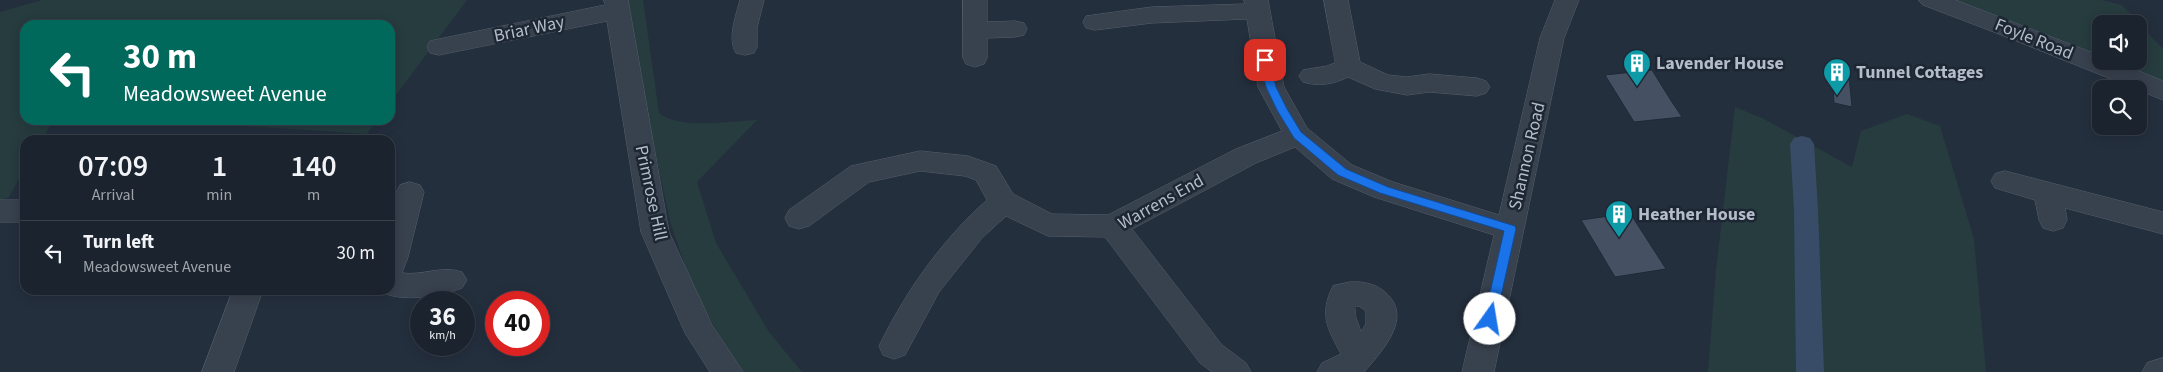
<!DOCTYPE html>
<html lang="en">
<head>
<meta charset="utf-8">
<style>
  :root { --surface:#1b232e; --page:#242b36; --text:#f1f3f6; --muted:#a0a4aa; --line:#39404a }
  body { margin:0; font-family:"Source Sans 3",sans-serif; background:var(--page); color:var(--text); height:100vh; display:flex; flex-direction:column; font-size:19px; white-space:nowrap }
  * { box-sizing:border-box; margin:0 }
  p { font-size:16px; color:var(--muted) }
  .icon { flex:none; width:28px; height:28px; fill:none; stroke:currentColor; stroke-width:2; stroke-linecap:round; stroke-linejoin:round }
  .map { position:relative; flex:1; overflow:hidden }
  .details { position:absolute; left:20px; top:135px; width:375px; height:160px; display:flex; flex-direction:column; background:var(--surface); border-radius:15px; box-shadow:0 2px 12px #0003,0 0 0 1px var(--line) }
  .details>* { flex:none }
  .banner { position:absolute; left:20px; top:20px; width:375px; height:105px; border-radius:15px; box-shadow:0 2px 12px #0003,0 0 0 1px var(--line); background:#00695c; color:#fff; overflow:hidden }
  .buttons { position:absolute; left:2092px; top:15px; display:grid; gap:10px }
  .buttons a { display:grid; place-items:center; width:55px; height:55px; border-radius:10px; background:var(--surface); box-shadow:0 2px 12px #0003,0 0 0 1px var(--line); font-size:25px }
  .speed { position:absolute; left:410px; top:291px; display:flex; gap:10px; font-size:25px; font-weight:700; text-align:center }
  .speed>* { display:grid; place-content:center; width:65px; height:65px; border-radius:50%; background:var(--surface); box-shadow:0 2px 12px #0003,0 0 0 1px var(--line); line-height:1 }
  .speed small { font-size:12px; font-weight:400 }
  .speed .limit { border:8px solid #d22; background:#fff; color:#111 }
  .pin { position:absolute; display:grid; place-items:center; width:42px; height:42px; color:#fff; margin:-21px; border-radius:10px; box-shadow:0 2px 8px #0006 }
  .me { position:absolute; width:55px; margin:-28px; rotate:13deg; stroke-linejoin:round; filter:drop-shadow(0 0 4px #0008) }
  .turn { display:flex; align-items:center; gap:18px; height:105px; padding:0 20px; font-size:22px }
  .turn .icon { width:65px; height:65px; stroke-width:2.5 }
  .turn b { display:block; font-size:35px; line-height:42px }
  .eta { display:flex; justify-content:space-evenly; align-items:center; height:85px; text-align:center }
  .eta b { font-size:30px; font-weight:600; line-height:35px }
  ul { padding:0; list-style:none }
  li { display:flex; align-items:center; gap:15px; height:65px; padding:0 20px; border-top:1px solid var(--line) }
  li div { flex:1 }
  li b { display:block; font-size:19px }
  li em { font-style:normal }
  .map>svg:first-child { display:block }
</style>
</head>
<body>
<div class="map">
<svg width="2163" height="372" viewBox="0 0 2163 372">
  <rect width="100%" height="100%" fill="#242f3e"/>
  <g fill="#263c3f">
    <path d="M42,0H467L390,103V25H25V120H53L42,140H25V169L9,197L0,200V12Z"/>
    <path d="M628,0H643L659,113C679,130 732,121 757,120L697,182L716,243L769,332L802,372H743L736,364L692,287L670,221L649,124Z"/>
    <path d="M1953,0H2102L2122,5L2163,49V81L2111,61H2139V24H2101V57Z"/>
    <path d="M1735,107L1762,118L1852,167L1861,131L1907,114L1940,126L1974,239L1986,372H1708L1716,270Z"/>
    <path d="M155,120H377L367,134Z"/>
  </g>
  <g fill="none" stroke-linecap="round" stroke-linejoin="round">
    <path fill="#394c67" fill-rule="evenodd" d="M1802,136L1810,138L1814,144L1818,210L1824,372H1796L1794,210L1790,144L1794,138Z"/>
  </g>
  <g fill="#455162" stroke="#1f2835">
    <path d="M1652,70L1670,99L1682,117L1634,122L1605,75Z"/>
    <path d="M1832,72L1849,76L1852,107L1834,103Z"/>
    <path d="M1630,213L1666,269L1615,277L1581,220Z"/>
  </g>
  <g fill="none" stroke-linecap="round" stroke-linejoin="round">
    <g stroke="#565f6c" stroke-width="1">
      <g id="minor">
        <path d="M604,0H628L669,232L712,325L743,372H710L685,333L641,232L607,21L439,55L430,53L427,47L430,41L439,39L605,5Z"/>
        <path d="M740,0H764L757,28V47L754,53L745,55L736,53C727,38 736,16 740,0Z"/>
        <path d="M963,0H987V22L1015,21L1024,23L1027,29L1024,35L1015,37L987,38V58L984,64L975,67L966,64L963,58Z"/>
        <path d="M1244,0H1268L1284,87L1307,128L1352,165L1393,182L1499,215L1540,38L1555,0H1579L1564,38L1494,372H1462L1494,235L1374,197L1332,179L1295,147L1256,163L1132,229L1222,345L1246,363L1251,372H1212L1200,363L1105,237L1048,236L1006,216L982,238L939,292L905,355L894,359L883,355L879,346C906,291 941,241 987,200L976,180L965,176L920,171L869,182L809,226L799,229L789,226L785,218L789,210L851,166L920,151L968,156L996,166L1013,194L1052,214L1108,215L1236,149L1282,131L1258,87L1247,19L1152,23L1095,30L1086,28L1083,22L1086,16L1152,7L1245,4Z"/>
        <path d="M1324,0H1348L1360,62L1388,75L1407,77L1429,74L1477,78L1486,81L1490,87L1486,93L1477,96L1429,92L1407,95L1375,89L1348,77C1334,84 1319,87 1303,82L1299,76L1303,70L1327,66L1335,63Z"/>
        <path d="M1919,0H1955L2101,56V61H2114L2163,81V100L1999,34L1923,5Z"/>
        <path d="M2005,171L2163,212V234L2065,208L2067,220L2063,228L2053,231L2043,228L2039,220L2035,200L1995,188L1991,181L1995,174Z"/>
        <path d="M410,182L420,185L424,192L408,257L402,273C422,276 442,265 462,272L467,280L462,288C441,296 398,304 379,290H390C390,256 383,215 400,185Z"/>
        <rect x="0" y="200" width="25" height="22"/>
        <path d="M1350,282C1363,281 1377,284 1386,293C1414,318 1381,352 1364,372H1317L1322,363L1341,354C1327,328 1319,314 1333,286ZM1355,306H1359L1366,311V324L1361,332L1356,318Z"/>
        <path d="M233,290H263L234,372H202Z"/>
        <path d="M2163,358V372H2142L2147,363Z"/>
      </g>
    </g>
    <use href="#minor" fill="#38414e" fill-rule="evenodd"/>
  </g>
  <path fill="#1a73e8" stroke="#114b97" d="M1265,57L1270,60L1276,87L1287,109L1301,132L1346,169L1388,187L1515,226L1516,229L1495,323L1490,324L1486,323L1484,319L1504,231L1380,193L1338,175L1294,138L1277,110L1266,87L1259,60Z"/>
  <defs>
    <g id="building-pin" transform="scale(1.4375)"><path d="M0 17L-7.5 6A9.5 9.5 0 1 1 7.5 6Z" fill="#0f9aa8" stroke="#1d2633"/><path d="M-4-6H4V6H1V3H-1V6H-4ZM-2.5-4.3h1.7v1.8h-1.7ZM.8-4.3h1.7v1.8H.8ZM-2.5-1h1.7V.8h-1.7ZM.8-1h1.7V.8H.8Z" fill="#fff"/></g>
  </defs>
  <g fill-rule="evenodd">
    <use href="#building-pin" x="1637" y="63"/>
    <use href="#building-pin" x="1837" y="72"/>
    <use href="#building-pin" x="1619" y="214"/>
  </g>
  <g text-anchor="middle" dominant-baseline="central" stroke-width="5" stroke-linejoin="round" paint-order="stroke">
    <g font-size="18" fill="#b4bcc9" stroke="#1d2633">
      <text transform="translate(529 29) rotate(-12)">Briar Way</text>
      <text transform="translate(2034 39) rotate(22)">Foyle Road</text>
      <text transform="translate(1527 156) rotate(-77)">Shannon Road</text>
      <text transform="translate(651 193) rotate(78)">Primrose Hill</text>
      <text transform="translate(1161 202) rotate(-29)">Warrens End</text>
    </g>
    <g font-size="18" font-weight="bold" fill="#b4bcc9" stroke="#1d2633" text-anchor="start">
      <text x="1656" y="63">Lavender House</text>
      <text x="1856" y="72">Tunnel Cottages</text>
      <text x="1638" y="214">Heather House</text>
    </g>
  </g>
</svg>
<div class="buttons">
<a><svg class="icon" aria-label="sound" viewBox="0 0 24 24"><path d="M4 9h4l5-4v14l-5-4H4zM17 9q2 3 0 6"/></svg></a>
<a><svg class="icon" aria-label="search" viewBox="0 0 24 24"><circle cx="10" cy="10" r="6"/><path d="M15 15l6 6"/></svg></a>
</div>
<div class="speed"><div>36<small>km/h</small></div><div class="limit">40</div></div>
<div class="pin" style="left:1265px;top:60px;background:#d93025"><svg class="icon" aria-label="arrive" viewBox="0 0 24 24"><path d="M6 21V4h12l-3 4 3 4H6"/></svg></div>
<svg class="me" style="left:1490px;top:319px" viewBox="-20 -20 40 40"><circle r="19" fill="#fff"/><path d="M0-13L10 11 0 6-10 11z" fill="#1a73e8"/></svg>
<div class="banner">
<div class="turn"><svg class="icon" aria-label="left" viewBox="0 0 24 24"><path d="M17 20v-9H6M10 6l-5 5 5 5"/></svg><div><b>30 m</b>Meadowsweet Avenue</div></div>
</div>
<section class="details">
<div class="eta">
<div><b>07:09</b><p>Arrival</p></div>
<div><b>1</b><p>min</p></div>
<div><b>140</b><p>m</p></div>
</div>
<ul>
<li><svg class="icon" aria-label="left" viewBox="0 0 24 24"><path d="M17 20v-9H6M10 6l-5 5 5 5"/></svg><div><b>Turn left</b><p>Meadowsweet Avenue</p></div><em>30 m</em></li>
</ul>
</section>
</div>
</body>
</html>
